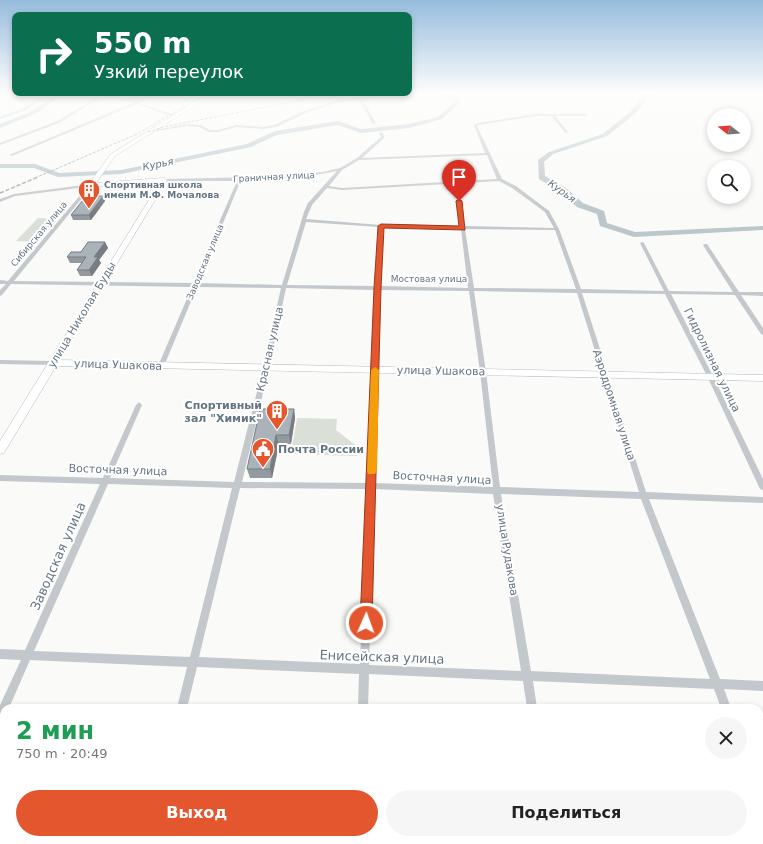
<!DOCTYPE html>
<html lang="ru">
<head>
<meta charset="utf-8">
<style>
  :root { --surface:#fff; --page:#f6f6f6; --text:#222; --muted:#767676; --accent:#e4572e }
  body { margin:0; font-family:"DejaVu Sans",sans-serif; background:var(--page); color:var(--text); height:100vh; display:flex; flex-direction:column; font-size:15px; white-space:nowrap }
  * { box-sizing:border-box; margin:0 }
  p { font-size:13px; color:var(--muted) }
  .icon { flex:none; width:22px; height:22px; fill:none; stroke:currentColor; stroke-width:2; stroke-linecap:round; stroke-linejoin:round }
  .map { position:relative; flex:1; overflow:hidden }
  .details { position:absolute; left:0px; top:704px; width:763px; height:140px; display:flex; flex-direction:column; background:var(--surface); border-radius:12px 12px 0 0; box-shadow:0 2px 6px #0003 }
  .details>* { flex:none }
  .guide { position:absolute; left:12px; top:12px; width:400px; height:84px; border-radius:8px; box-shadow:0 2px 6px #0003; background:#0b6e4f; color:#fff; overflow:hidden }
  .needle { width:26px; rotate:287deg }
  .fabs { position:absolute; left:707px; top:108px; display:grid; gap:8px }
  .fabs a { display:grid; place-items:center; width:44px; height:44px; border-radius:50%; background:var(--surface); box-shadow:0 2px 6px #0003; font-size:20px }
  .pin { position:absolute; display:grid; place-items:center; width:34px; height:34px; color:#fff; margin:-41px -17px; border-radius:50% 50% 50% 0; rotate:-45deg; box-shadow:0 0 4px #0007 }
  .pin .icon { rotate:45deg }
  .me { position:absolute; width:44px; margin:-22px; rotate:2deg; stroke-linejoin:round; filter:drop-shadow(0 0 3px #0008) }
  .turn { display:flex; align-items:center; gap:14px; height:84px; padding:0 16px; font-size:18px }
  .turn .icon { width:52px; height:52px; stroke-width:2.5 }
  .turn b { display:block; font-size:28px; line-height:34px }
  .round { display:grid; place-items:center; flex:none; width:42px; height:42px; border-radius:21px; background:var(--page) }
  .overview { display:flex; align-items:center; justify-content:space-between; height:68px; padding:0 16px }
  h1 { font-size:24px; font-weight:600; line-height:30px; color:#1e9e55 }
  .cta { display:flex; gap:8px; margin-top:auto; padding:8px 16px }
  .cta a { flex:1; height:46px; border-radius:24px; background:var(--accent); color:#fff; font-size:16px; font-weight:600; line-height:46px; text-align:center }
  .cta a+a { background:var(--page); color:var(--text) }
  .map>svg:first-child { display:block }
</style>
</head>
<body>
<div class="map">
<svg width="763" height="844" viewBox="0 0 763 844">
  <rect width="100%" height="100%" fill="#fafaf8"/>
  <g fill="#dadfd7">
    <path d="M38,218L58,219L37,242L16,241Z"/>
    <path d="M297,418L337,419L336,430L358,447L357,456L291,454Z"/>
  </g>
  <g fill="none" stroke-linecap="round" stroke-linejoin="round">
    <g fill="#bbc7cb" fill-rule="evenodd">
      <path d="M56,94H62L37,113L0,128V124L33,111Z"/>
      <path d="M443,94H449L461,102L442,119L409,128L361,133L338,125L277,135L251,147L121,174L58,177L34,168H0V164H35L59,173L121,170L247,144L275,131L338,121L361,129L409,124L438,117L454,102Z"/>
      <path d="M645,94H651L636,113L607,136L553,154L544,162L545,176L566,188L583,203L604,211L607,223L635,232L763,226V230L634,237L600,226L597,214L577,207L560,192L539,179L538,160L549,152L603,134L631,111Z"/>
    </g>
    <g stroke="#b3babf" stroke-width="1">
      <path id="secondary" d="M208,94H213L115,156L96,183L164,178L167,180L59,360L763,375V381L56,366L4,453L0,454V441L160,182L91,187L88,185L111,154Z"/>
    </g>
    <g fill="#c3c8cc" fill-rule="evenodd">
      <path d="M99,94C111,94 122,100 135,101C143,102 150,94 158,94L139,103L178,116L176,117C163,114 150,108 137,104L12,156L9,155L133,103L104,96L59,123L0,145V143L57,121L101,95Z"/>
      <path d="M385,94H395L419,97L417,98L389,95L362,99L376,123L374,124L372,123L359,99L336,103L306,113L276,127L263,129L236,127L218,132H209L199,127L186,126L152,132L150,131L186,124L201,125L210,130H218L236,125L263,127L274,125L304,111L334,101Z"/>
      <path d="M39,98L42,99L26,110L0,119V117L24,108Z"/>
      <path d="M536,114H586L588,115L586,116H555L568,132L566,133L551,116H536L479,125L477,126L502,179L516,186L549,211L559,229L581,289L664,291L640,243L642,242L644,243L669,291L733,292L703,245L705,244H707L739,292H763V296L741,295L763,328V335L761,334L735,295L671,294L713,376L763,479V490L760,489L707,376L665,294L582,293L646,492L763,497V503L649,499L720,679L763,681V691L724,689L731,708H721L714,689L533,681L537,708H527L523,681L369,674L368,708H358L359,674L197,667L187,708H177L187,667L30,660L9,708H4V721L0,722V705L21,660L0,659V649L25,650L100,484L0,481V475L103,478L136,405L139,402L142,405L110,478L234,482L263,368L281,288L197,287L164,366L163,368H159L158,366L192,287L11,284L2,295L0,296V290L6,284H0V280L8,281L87,187L15,196L0,202V199L14,194L91,184L93,185L14,281L193,283L237,181H164L162,180L163,179L255,177L296,175L323,172L340,168L357,158L381,137L379,133L381,132L383,133L384,138L362,158L485,153L474,125L478,123ZM487,155L497,179L342,188L329,186L342,170L359,160ZM337,171L308,203L304,212L282,285L198,283L241,180L305,177ZM499,181L512,188L545,212L554,228L465,226L461,201L459,200L457,201L460,226L381,225L306,219L312,205L327,188L342,190ZM306,222L379,227L374,286L287,285ZM383,227L461,229L468,288L380,286ZM465,229L555,230L576,289L474,288ZM286,288L374,290L367,483L242,482L269,368ZM380,290L469,291L480,372L493,487L374,483ZM474,291L577,293L639,492L500,487L486,372ZM108,484L232,488L190,657L34,651ZM240,488L366,489L360,664L199,657ZM374,489L493,494L521,671L369,665ZM501,494L641,499L710,679L531,671Z"/>
      <path d="M0,360L53,361L56,363L53,365L0,364Z"/>
      <path d="M759,784L763,786V806L759,804Z"/>
      <path d="M143,840H155L154,844H142Z"/>
      <rect x="350" y="840" width="12" height="4"/>
      <path d="M545,840H557L558,844H546Z"/>
    </g>
    <use href="#secondary" fill="#fff" fill-rule="evenodd"/>
    <g stroke="#a2aab0" stroke-width="1" stroke-dasharray="3 1.5" stroke-linecap="butt">
      <path d="M182,105L192,94"/>
      <path d="M148,132L163,127L297,101L319,94"/>
      <path d="M35,178L137,134L206,94"/>
    </g>
    <path stroke="#a2aab0" stroke-width="1.5" stroke-dasharray="4 2" stroke-linecap="butt" d="M0,193L38,177"/>
  </g>
  <g fill="#929a9f">
    <path d="M103,196L105,201L91,220H73L71,215Z"/>
    <path d="M105,242L108,248L99,260L101,263L92,276H80L77,270L82,263H70L67,257Z"/>
    <path d="M294,409L295,418L291,444H279L272,478H250L247,469Z"/>
  </g>
  <g fill="#777d82">
    <path d="M103,196L105,201L91,220L89,215Z"/>
    <path d="M105,242L108,248L99,260L101,263L92,276L89,270L94,257Z"/>
    <path d="M294,409L295,418L291,444L289,435Z"/>
    <path d="M276,435L279,444L272,478L270,469Z"/>
  </g>
  <g fill="#aab3b9" stroke="#777d82">
    <path d="M86,196H103L89,215H71Z"/>
    <path d="M88,242H105L94,257H98L89,270H77L86,257H67L71,252H81Z"/>
    <path d="M260,409H294L289,435H276L270,469H247Z"/>
  </g>
  <linearGradient id="sky" x2="0" y2="1"><stop stop-color="#96bcdc"/><stop offset="0.44" stop-color="#fdfdfc"/><stop offset="1" stop-color="#fdfdfc" stop-opacity="0"/></linearGradient>
  <rect width="763" height="212" fill="url(#sky)"/>
  <path fill="#e4572e" stroke="#94391e" d="M459,199L462,201L465,230L384,228L381,288L372,623L371,628L366,629L362,628L360,623L374,288L378,226L381,224L459,226L456,201Z"/>
  <path fill="#f59e0b" d="M375,367L379,370L377,471L375,474H368L367,471L371,370Z"/>
  <defs>
    <g id="building-pin" transform="scale(1.15)"><path d="M0 17L-7.5 6A9.5 9.5 0 1 1 7.5 6Z" fill="#e4572e" stroke="#fff"/><path d="M-4-6H4V6H1V3H-1V6H-4ZM-2.5-4.3h1.7v1.8h-1.7ZM.8-4.3h1.7v1.8H.8ZM-2.5-1h1.7V.8h-1.7ZM.8-1h1.7V.8H.8Z" fill="#fff"/></g>
    <g id="civic-pin" transform="scale(1.15)"><path d="M0 17L-7.5 6A9.5 9.5 0 1 1 7.5 6Z" fill="#e4572e" stroke="#fff"/><path d="M-.6-6.5H3V-4.5H.6V-3L4-1V1h2V6H-6V1h2V-1L-.6-3ZM-1.2 2.5V6h2.4V2.5Z" fill="#fff"/></g>
  </defs>
  <g fill-rule="evenodd">
    <use href="#building-pin" x="89" y="190"/>
    <use href="#building-pin" x="277" y="411"/>
    <use href="#civic-pin" x="263" y="449"/>
  </g>
  <g text-anchor="middle" dominant-baseline="central" stroke-width="4" stroke-linejoin="round" paint-order="stroke">
    <g font-size="9" fill="#657683" stroke="#fff">
      <text transform="translate(274 177) rotate(-3)">Граничная улица</text>
      <text transform="translate(39 234) rotate(-50)">Сибирская улица</text>
      <text transform="translate(205 262) rotate(-67)">Заводская улица</text>
      <text x="429" y="279">Мостовая улица</text>
    </g>
    <g font-size="9" font-weight="bold" fill="#657683" stroke="#fff" text-anchor="start">
      <text x="104" y="185">Спортивная школа<tspan x="104" dy="10">имени М.Ф. Мочалова</tspan></text>
    </g>
    <g font-size="10" font-style="italic" fill="#60757c" stroke="#fff">
      <text transform="translate(158 164) rotate(-11)">Курья</text>
      <text transform="translate(562 191) rotate(36)">Курья</text>
    </g>
    <g font-size="11" fill="#657683" stroke="#fff">
      <text transform="translate(82 315) rotate(-59)">улица Николая Буды</text>
      <text transform="translate(270 349) rotate(-77)">Красная улица</text>
      <text transform="translate(712 360) rotate(64)">Гидролизная улица</text>
      <text transform="translate(118 365) rotate(2)">улица Ушакова</text>
      <text transform="translate(441 371) rotate(1)">улица Ушакова</text>
      <text transform="translate(614 405) rotate(72)">Аэродромная улица</text>
      <text transform="translate(118 470) rotate(2)">Восточная улица</text>
      <text transform="translate(442 478) rotate(3)">Восточная улица</text>
      <text transform="translate(507 550) rotate(81)">улица Рудакова</text>
    </g>
    <g font-size="11" font-weight="bold" fill="#657683" stroke="#fff" text-anchor="end">
      <text x="262" y="405">Спортивный<tspan x="262" dy="13">зал "Химик"</tspan></text>
      <text x="278" y="449" text-anchor="start">Почта России</text>
    </g>
    <g font-size="13" fill="#657683" stroke="#fff">
      <text transform="translate(58 556) rotate(-66)">Заводская улица</text>
      <text transform="translate(382 657) rotate(2)">Енисейская улица</text>
    </g>
  </g>
</svg>
<div class="fabs">
<a><svg class="needle" viewBox="-14 -14 28 28"><path d="M0-13l5 13h-10z" fill="#e53935"/><path d="M0 13l5-13h-10z" fill="#767676"/></svg></a>
<a><svg class="icon" aria-label="search" viewBox="0 0 24 24"><circle cx="10" cy="10" r="6"/><path d="M15 15l6 6"/></svg></a>
</div>
<div class="pin" style="left:459px;top:201px;background:#d93025"><svg class="icon" aria-label="arrive" viewBox="0 0 24 24"><path d="M6 21V4h12l-3 4 3 4H6"/></svg></div>
<svg class="me" style="left:366px;top:623px" viewBox="-20 -20 40 40"><circle r="17" fill="#e4572e" stroke="#fff" stroke-width="3"/><path d="M0-11L8 9 0 5-8 9z" fill="#fff"/></svg>
<div class="guide">
<div class="turn"><svg class="icon" aria-label="right" viewBox="0 0 24 24"><path d="M7 20v-9h11M14 6l5 5-5 5"/></svg><div><b>550 m</b>Узкий переулок</div></div>
</div>
<section class="details">
<div class="overview"><div><h1>2 мин</h1><p>750 m · 20:49</p></div><a class="round"><svg class="icon" aria-label="close" viewBox="0 0 24 24"><path d="M6 6l12 12M18 6L6 18"/></svg></a></div>
<div class="cta"><a>Выход</a><a>Поделиться</a></div>
</section>
</div>
</body>
</html>
